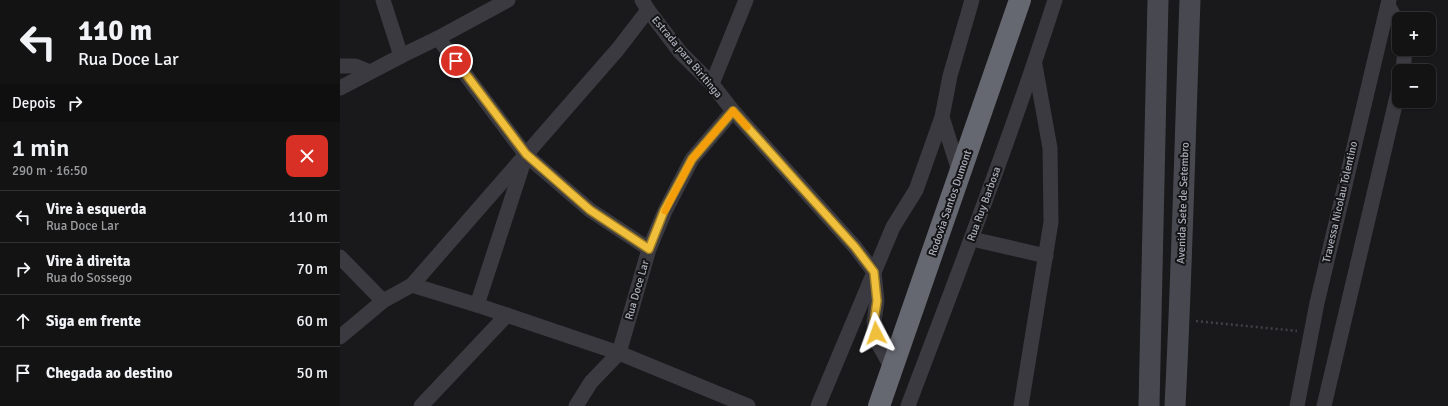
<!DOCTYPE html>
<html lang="pt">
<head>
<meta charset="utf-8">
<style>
  :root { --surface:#131314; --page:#1c1c1d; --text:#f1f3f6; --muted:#9d9ea0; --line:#323234 }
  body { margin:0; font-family:Signika,sans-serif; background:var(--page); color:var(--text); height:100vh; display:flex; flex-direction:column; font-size:15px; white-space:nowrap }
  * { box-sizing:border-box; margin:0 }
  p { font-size:13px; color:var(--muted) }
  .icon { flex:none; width:22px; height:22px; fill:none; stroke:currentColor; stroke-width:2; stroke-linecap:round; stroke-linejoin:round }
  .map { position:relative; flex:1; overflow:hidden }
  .panel { display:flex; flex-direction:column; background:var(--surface); width:340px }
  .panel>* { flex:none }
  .guide { background:#131314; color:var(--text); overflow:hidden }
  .buttons { position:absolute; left:1052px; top:12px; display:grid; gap:8px }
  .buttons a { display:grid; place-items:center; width:44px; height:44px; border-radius:8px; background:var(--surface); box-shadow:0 1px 3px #0004,0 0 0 1px var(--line); font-size:20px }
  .pin { position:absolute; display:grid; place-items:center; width:34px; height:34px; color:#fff; margin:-17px; border:2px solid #fff; border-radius:50%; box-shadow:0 1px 4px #0007 }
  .me { position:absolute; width:44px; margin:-22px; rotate:356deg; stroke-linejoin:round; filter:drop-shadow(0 0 3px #0008) }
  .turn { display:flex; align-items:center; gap:14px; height:84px; padding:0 12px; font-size:18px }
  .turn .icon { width:52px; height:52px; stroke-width:2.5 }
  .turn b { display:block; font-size:28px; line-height:34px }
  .then { display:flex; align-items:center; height:38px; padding:0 12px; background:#0003; gap:8px; font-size:15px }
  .round { display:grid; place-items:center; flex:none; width:42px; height:42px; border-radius:8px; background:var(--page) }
  .summary { display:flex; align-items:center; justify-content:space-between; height:68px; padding:0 12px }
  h1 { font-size:24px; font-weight:600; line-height:30px }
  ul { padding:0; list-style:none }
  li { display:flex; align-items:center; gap:12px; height:52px; padding:0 12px; border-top:1px solid var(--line) }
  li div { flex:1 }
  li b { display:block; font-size:15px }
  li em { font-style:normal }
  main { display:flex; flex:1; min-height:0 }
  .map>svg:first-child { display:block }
</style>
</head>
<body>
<main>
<section class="panel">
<div class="guide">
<div class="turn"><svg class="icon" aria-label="left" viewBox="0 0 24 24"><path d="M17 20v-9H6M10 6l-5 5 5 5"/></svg><div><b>110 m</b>Rua Doce Lar</div></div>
<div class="then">Depois<svg class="icon" aria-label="right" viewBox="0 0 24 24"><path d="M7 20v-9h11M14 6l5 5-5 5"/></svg></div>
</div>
<div class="summary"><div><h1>1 min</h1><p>290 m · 16:50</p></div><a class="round" style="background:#d93025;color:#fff"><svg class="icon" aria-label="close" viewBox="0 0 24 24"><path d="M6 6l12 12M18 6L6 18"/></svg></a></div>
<ul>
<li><svg class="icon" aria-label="left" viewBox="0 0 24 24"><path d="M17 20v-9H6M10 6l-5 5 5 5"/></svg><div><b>Vire à esquerda</b><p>Rua Doce Lar</p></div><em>110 m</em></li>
<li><svg class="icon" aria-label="right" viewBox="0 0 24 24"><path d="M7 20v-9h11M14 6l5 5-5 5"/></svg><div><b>Vire à direita</b><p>Rua do Sossego</p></div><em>70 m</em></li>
<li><svg class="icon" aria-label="ahead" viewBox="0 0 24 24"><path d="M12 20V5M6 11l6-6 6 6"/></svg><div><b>Siga em frente</b></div><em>60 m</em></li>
<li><svg class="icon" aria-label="arrive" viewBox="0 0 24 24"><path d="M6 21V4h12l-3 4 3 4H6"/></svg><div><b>Chegada ao destino</b></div><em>50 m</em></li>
</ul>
</section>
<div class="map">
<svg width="1108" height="406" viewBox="0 0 1108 406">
  <rect width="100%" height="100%" fill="#19191b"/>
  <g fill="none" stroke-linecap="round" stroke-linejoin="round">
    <path stroke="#404147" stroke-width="2.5" stroke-dasharray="2 3" stroke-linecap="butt" d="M856,321L957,331"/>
    <g stroke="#3a3a40" stroke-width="15">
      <path d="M43,0L61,56"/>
      <path d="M302,0L308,10L340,52L372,84L393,111L515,247L534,272L537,301L534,322L539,345L552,368"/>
      <path d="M1048,5L1059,25"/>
      <path d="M98,38L186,155L250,210L309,249"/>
      <path d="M0,66H15L30,72"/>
      <path d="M1063,71L1065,49"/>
      <path d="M372,84L406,0"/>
      <path d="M0,88L61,56L98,38L168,0"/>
      <path d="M602,117L610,76L632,0"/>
      <path d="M632,239L706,256"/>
      <path d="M0,257L43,301"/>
      <path d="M72,285L137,305L279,353L408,406"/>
      <path d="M137,305L184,161"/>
      <path d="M0,337L43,301L72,285L278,49L308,10"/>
      <path d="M81,406L167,315"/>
      <path d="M236,406L251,382L279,353L309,249L325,211L352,159L393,111"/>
      <path d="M478,406L553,227L576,190L602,117L620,174"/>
      <path d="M568,406C619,271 671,137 715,0"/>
      <path d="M681,406L711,222L710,148L695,65"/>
      <path d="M957,406L977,303L1049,0"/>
      <path d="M984,406L1059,88"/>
    </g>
    <g stroke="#484950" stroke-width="21">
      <path d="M809,406L818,0"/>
      <path d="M835,406C842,271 845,135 850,0"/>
    </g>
    <path stroke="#666871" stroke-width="22" d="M539,406L680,0"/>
  </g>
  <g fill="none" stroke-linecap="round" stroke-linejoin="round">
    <g stroke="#9c7c26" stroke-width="10">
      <path id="route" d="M116,61L186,154L250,210L309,249L324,211L352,159L393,111L515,247L534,272L537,301L534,322L536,333"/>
    </g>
    <use href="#route" stroke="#f0bf3b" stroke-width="7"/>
    <path stroke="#f59e0b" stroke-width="7" d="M325,211L352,159L393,111L407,127"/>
  </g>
  <g text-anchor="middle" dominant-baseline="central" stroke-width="4" stroke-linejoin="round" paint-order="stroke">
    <g font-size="11" fill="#abafba" stroke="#141316">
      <text transform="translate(347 57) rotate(50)">Estrada para Biritinga</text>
      <text transform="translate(1000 202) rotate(-77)">Travessa Nicolau Tolentino</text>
      <text transform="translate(610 203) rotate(-71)">Rodovia Santos Dumont</text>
      <text transform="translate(843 203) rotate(-88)">Avenida Sete de Setembro</text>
      <text transform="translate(644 204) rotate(-70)">Rua Ruy Barbosa</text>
      <text transform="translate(297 290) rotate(-74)">Rua Doce Lar</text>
    </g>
  </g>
</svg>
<div class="buttons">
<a>+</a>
<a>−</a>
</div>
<div class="pin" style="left:116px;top:61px;background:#d93025"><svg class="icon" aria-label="arrive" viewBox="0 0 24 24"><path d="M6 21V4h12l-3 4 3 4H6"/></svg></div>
<svg class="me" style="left:536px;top:333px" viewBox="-20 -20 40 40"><path d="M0-17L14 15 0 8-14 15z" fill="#f0bf3b" stroke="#fff" stroke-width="4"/></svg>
</div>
</main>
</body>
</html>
